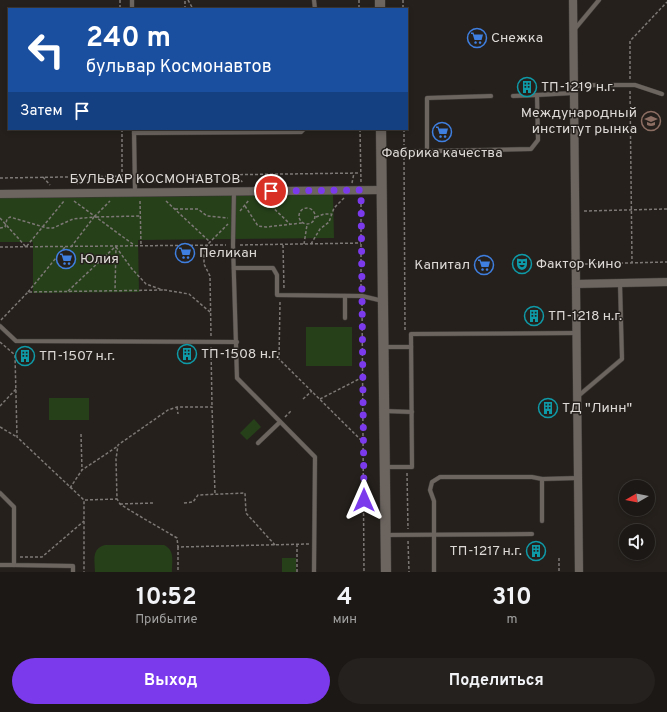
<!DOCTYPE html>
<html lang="ru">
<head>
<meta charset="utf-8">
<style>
  :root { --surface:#1c1815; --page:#25211e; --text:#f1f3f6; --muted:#a0a0a0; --line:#3a3734; --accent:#7c3aed }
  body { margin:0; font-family:Overpass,sans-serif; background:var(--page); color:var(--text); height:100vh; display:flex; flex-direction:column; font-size:15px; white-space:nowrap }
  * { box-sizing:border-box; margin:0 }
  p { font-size:13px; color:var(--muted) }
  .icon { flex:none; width:22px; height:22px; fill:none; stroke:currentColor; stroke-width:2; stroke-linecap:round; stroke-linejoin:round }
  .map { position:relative; height:572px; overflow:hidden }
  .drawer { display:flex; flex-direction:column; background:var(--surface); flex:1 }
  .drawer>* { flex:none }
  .guide { position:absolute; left:8px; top:8px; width:400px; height:122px; border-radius:0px; box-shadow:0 2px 6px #0003,0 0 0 1px var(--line); background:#1a4fa0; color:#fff; overflow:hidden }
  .needle { width:26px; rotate:261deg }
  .tools { position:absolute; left:619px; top:480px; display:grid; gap:8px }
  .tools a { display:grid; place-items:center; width:36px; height:36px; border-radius:50%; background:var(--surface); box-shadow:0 2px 6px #0003,0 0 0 1px var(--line); font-size:20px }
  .pin { position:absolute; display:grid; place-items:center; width:34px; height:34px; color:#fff; margin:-17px; border:2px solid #fff; border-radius:50%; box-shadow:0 1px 4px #0007 }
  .me { position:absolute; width:44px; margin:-22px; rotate:0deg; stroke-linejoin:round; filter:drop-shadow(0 0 3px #0008) }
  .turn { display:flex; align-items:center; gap:14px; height:84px; padding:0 12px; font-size:18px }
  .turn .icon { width:52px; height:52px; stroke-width:2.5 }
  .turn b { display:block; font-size:28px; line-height:34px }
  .then { display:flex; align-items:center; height:38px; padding:0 12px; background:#0003; gap:8px; font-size:15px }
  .eta { display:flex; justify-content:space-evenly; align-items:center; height:68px; text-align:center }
  .eta b { font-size:24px; font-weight:700; line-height:28px }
  .button { display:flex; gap:8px; margin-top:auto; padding:8px 12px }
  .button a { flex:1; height:46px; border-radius:24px; background:var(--accent); color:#fff; font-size:16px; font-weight:700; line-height:46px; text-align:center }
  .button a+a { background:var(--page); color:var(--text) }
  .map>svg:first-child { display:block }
</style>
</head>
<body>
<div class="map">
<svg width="667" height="572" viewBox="0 0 667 572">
  <rect width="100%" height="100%" fill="#25201c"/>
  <g fill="#26401a">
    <path d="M333,195L334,238L138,240L139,292L33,293V242H0V198Z"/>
    <rect x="306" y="327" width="46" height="39"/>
    <rect x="49" y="398" width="40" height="22"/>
    <path d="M254,419L261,427L247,440L240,433Z"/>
    <path d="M105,545H164C175,550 172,561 172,572H95C95,560 91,549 105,545Z"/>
    <rect x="282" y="558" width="14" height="14"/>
  </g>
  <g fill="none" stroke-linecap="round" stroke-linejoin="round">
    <g stroke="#403c38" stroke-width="5">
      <g id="service">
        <path d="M132,0V9"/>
        <path d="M314,0L315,9"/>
        <path d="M574,30L599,0"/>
        <path d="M612,85H635L662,94"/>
        <path d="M573,86L597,85"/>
        <path d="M513,96L537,95"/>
        <path d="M134,129L135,191"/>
        <path d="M134,133L301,132L304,129"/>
        <path d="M427,151V98L491,96"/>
        <path d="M382,152L531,149L538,140L537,95L573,93"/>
        <path d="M234,191L233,245L237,378L315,457L314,572"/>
        <path d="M234,268H273L277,275V295L362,296L383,301"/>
        <path d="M345,296V318"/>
        <path d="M0,326L16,341L237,342"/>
        <path d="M384,347H411"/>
        <path d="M577,397L622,359L620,283"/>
        <path d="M385,411L412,412"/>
        <path d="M258,443L280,422"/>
        <path d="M385,467H412L411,334L576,333"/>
        <path d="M0,493L14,507V565L73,566V572"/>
        <path d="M542,521V479L578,478"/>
        <path d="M386,535L532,534"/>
        <path d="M0,565H14"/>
        <path d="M434,572V501L430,490L432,482L440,477H532L542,479"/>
      </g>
    </g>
    <g stroke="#403c38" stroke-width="9">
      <g id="minor">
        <path d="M573,0L579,572"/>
        <path d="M0,194L382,190"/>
        <path d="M576,284L667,282"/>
      </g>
    </g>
    <g stroke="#403c38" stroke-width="11">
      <g id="secondary">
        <path d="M380,0V9"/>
        <path d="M381,129L386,572"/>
      </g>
    </g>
    <g stroke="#7d7875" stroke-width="1.5" stroke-dasharray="3 2" stroke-linecap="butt">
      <path d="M120,0V9"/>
      <path d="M188,0L193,9"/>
      <path d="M359,0V9"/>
      <path d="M403,0V9"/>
      <path d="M185,9V0"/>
      <path d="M630,79V41L667,2"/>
      <path d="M630,91L632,263"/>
      <path d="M122,129V176"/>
      <path d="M360,129L361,183"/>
      <path d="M404,129V145"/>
      <path d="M404,157L405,331"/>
      <path d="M232,174L244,183"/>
      <path d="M152,175L156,184"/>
      <path d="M140,176L360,173"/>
      <path d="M43,177L50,185"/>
      <path d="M0,178L128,176"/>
      <path d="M265,182L273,174"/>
      <path d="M352,183L354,173"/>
      <path d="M77,184L82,176"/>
      <path d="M264,199L290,224"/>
      <path d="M361,199V289"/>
      <path d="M74,201L134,245"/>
      <path d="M140,201L141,245"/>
      <path d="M166,201L210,242"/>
      <path d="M245,206L258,226L266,227L302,223"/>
      <circle cx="307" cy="216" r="8"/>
      <path d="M175,209H198L207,216L228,218"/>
      <path d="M240,211L249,200"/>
      <path d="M584,211L667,209"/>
      <path d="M316,217L324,214H331"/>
      <path d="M0,218L26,247L64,201"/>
      <path d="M0,228L5,227L7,219L10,217L47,228H53L73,219L94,217L110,201"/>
      <path d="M304,244L307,225"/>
      <path d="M311,244L320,229L329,222L334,208L344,198"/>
      <path d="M240,245L361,243"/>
      <path d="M283,245L284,289"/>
      <path d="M0,247L226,245"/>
      <path d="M71,247L94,217L141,216"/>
      <path d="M116,247L132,269L146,284L163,290"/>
      <path d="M585,264L667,262"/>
      <path d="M68,291L116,246L115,291"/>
      <path d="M28,292L65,247"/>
      <path d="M280,302L279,359L364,443"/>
      <path d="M362,303L364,572"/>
      <path d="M1,320L28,292L165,290L189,294L210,312"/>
      <path d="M211,336L210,276L204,264V255L207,245L228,224"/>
      <path d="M0,342L15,355L17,437L84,500V572"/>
      <path d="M211,347L212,407"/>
      <path d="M303,399L312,391"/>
      <path d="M320,399L363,377"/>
      <path d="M0,406L16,389"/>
      <path d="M177,407L178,414"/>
      <path d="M285,417L292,410"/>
      <path d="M0,427L17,437"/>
      <path d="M81,434L82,470"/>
      <path d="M407,473L408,529"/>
      <path d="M70,488L82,470L118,446"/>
      <path d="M215,493L212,407H177L168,410L118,445L116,459L117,499L120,504L131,511L177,538L178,547L309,544"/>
      <path d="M85,500L117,499"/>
      <path d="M184,503L193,502L198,495L245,493L246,513L275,545"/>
      <path d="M120,504L153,503"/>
      <path d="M408,541L409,572"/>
      <path d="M178,547V572"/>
      <path d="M20,557H42L84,521"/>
      <path d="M559,558V572"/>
      <path d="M297,572V544"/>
    </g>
    <use href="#service" stroke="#6b645f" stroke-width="4"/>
    <use href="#minor" stroke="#6b645f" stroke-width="8"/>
    <use href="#secondary" stroke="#6b645f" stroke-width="10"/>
  </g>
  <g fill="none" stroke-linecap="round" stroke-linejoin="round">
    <path stroke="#7c3aed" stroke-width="7" stroke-dasharray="0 12.6" d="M271,191L361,190L364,500"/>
  </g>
  <defs>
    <g id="supermarket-ring" transform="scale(1)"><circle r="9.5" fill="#25201c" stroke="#3f7fe0" stroke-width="1.5"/><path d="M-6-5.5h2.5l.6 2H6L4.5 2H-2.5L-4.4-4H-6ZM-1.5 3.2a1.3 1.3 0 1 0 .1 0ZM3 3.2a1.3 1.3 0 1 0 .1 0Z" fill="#3f7fe0"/></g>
    <g id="building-ring" transform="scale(1)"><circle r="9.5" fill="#25201c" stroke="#0f9aa8" stroke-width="1.5"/><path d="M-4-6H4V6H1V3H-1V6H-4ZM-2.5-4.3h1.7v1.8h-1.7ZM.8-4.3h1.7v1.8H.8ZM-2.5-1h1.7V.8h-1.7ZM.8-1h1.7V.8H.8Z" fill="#0f9aa8"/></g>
    <g id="university-ring" transform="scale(1)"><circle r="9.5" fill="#25201c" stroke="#8d6e63" stroke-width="1.5"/><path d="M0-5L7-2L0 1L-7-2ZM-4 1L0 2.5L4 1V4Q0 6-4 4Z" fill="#8d6e63"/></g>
    <g id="theatre-ring" transform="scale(1)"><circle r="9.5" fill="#25201c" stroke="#0f9aa8" stroke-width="1.5"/><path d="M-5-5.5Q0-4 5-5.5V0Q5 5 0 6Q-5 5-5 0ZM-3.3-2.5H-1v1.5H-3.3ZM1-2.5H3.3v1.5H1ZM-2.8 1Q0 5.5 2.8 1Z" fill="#0f9aa8"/></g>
  </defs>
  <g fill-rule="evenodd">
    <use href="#supermarket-ring" x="477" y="38"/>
    <use href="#building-ring" x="527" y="87"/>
    <use href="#university-ring" x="651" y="121"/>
    <use href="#supermarket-ring" x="442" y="132"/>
    <use href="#supermarket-ring" x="185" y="253"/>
    <use href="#supermarket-ring" x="66" y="259"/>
    <use href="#theatre-ring" x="522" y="264"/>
    <use href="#supermarket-ring" x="484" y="265"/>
    <use href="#building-ring" x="534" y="316"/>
    <use href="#building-ring" x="187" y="354"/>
    <use href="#building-ring" x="25" y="356"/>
    <use href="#building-ring" x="548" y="408"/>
    <use href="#building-ring" x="536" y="551"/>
  </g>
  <g text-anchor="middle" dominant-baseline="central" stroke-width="3" stroke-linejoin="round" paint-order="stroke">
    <g font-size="14" fill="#ddd9d6" stroke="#25201c" text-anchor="start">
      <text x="491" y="38">Снежка</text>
      <text x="541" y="87">ТП-1219 н.г.</text>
      <text x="637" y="113" text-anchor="end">Международный<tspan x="637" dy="16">институт рынка</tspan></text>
      <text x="442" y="153" text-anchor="middle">Фабрика качества</text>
      <text x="199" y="253">Пеликан</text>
      <text x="80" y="259">Юлия</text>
      <text x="536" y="264">Фактор Кино</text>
      <text x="470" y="265" text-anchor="end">Капитал</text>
      <text x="548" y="316">ТП-1218 н.г.</text>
      <text x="201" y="354">ТП-1508 н.г.</text>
      <text x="39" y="356">ТП-1507 н.г.</text>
      <text x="562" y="408">ТД "Линн"</text>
      <text x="522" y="551" text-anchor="end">ТП-1217 н.г.</text>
    </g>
    <g font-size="14" fill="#ddd9d6" stroke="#25201c">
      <text x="155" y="179">БУЛЬВАР КОСМОНАВТОВ</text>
    </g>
  </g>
</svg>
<div class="tools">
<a><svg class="needle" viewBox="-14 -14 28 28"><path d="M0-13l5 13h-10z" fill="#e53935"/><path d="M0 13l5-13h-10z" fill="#a0a0a0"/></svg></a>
<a><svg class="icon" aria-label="sound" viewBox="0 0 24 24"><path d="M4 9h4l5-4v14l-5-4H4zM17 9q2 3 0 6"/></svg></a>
</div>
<div class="pin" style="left:271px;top:191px;background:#d93025"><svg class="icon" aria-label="arrive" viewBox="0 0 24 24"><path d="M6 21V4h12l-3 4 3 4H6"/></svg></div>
<svg class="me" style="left:364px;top:500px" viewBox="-20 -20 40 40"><path d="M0-17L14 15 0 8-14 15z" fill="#7c3aed" stroke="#fff" stroke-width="4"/></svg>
<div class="guide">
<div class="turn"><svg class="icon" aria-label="left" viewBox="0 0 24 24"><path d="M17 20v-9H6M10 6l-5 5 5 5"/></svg><div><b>240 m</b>бульвар Космонавтов</div></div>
<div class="then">Затем<svg class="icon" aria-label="arrive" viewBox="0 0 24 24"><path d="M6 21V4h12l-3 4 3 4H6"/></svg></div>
</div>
</div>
<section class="drawer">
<div class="eta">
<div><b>10:52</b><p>Прибытие</p></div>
<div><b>4</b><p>мин</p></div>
<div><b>310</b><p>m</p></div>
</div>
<div class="button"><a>Выход</a><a>Поделиться</a></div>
</section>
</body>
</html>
